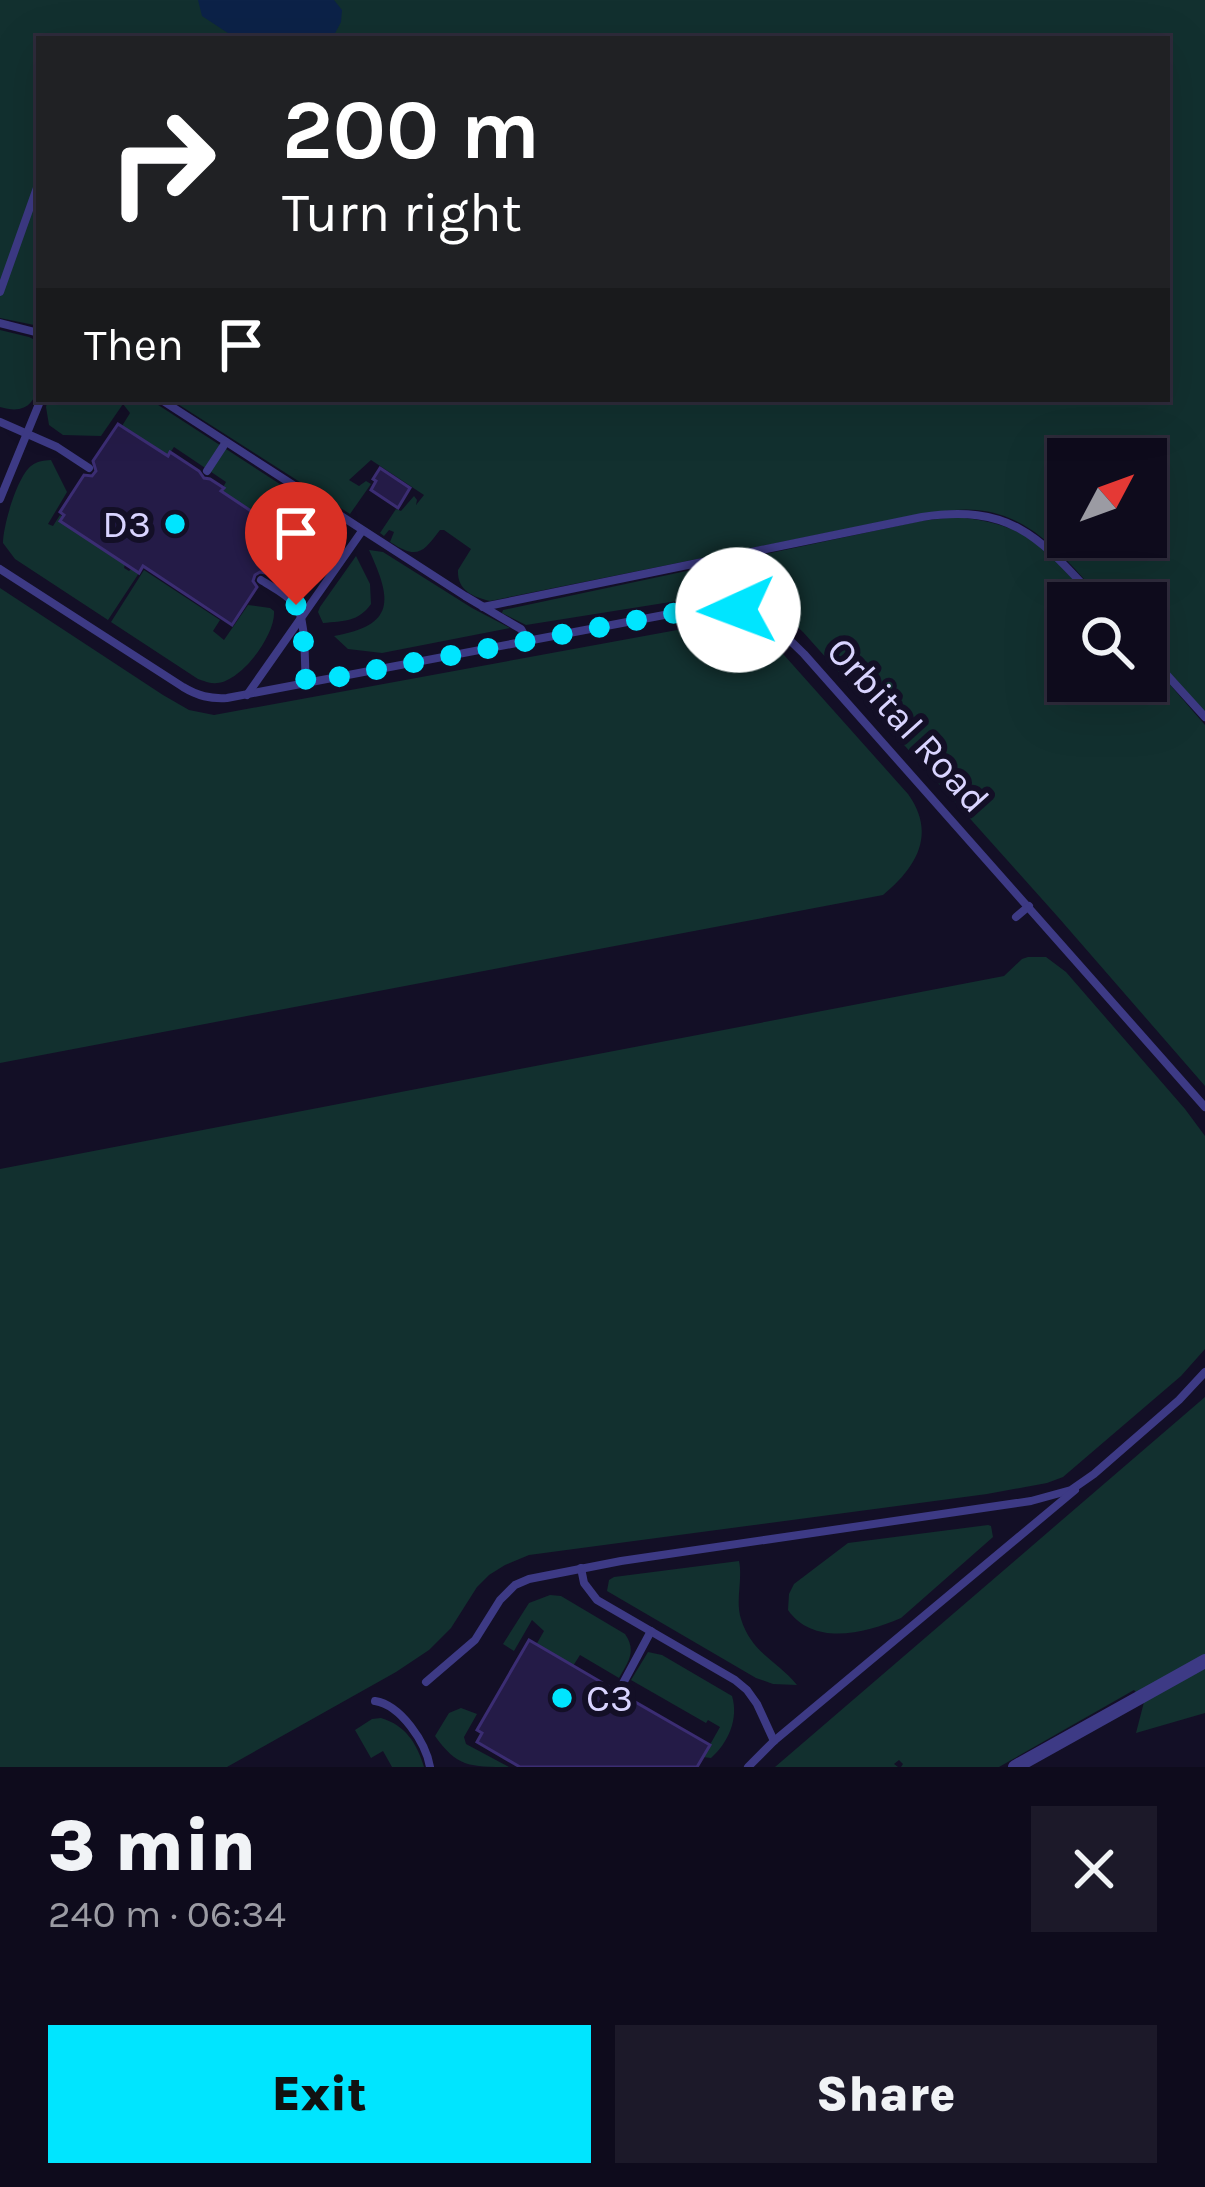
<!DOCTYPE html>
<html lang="en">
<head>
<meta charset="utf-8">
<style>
  :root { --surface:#0e0b1c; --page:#1c1929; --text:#f1f3f6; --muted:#9b9ba3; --line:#2e2b3b; --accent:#00e5ff }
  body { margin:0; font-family:Karla,sans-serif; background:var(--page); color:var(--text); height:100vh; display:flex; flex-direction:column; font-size:45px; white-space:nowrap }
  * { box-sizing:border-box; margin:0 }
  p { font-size:39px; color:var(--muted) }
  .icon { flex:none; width:66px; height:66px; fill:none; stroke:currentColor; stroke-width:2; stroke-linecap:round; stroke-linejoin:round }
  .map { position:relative; height:1767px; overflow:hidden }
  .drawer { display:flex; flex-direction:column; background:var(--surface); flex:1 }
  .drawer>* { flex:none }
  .hud { position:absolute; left:36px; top:36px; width:1134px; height:366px; border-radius:0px; box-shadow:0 12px 48px #0002,0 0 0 3px var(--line); background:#202124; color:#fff; overflow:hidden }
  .needle { width:78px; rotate:49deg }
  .controls { position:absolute; left:1047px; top:438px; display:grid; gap:24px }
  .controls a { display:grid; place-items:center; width:120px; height:120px; border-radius:0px; background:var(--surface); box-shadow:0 12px 48px #0002,0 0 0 3px var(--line); font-size:60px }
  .pin { position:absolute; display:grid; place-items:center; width:102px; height:102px; color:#fff; margin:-123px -51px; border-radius:50% 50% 50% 0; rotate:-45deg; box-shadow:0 0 12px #0007 }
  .pin .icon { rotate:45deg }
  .me { position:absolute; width:132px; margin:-66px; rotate:268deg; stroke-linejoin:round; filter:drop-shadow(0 0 9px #0008) }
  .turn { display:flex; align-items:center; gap:42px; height:252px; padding:0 48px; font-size:54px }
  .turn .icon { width:156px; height:156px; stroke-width:2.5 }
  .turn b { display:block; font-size:84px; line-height:102px }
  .then { display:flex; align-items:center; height:114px; padding:0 48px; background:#0003; gap:24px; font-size:45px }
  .round { display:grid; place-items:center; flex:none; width:126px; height:126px; border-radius:0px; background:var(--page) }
  .summary { display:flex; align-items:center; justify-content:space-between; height:204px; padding:0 48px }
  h1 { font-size:72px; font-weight:800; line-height:90px }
  .primary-button { display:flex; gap:24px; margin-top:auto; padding:24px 48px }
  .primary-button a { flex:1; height:138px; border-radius:0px; background:var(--accent); color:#111; font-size:48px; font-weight:800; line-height:138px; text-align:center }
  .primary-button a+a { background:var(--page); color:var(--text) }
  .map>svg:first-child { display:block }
</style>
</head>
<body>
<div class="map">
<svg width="1205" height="1767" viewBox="0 0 1205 1767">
  <rect width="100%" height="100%" fill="#130f26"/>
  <g fill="#12302f" fill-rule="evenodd">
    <path d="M0,0H1205V712L1146,648V603H1105C1070,564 1034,515 977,510C958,508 939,512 920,514L490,601C472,597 457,590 458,570L471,549L444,530H440C422,554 417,559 390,542L394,532L389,530L384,536L380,533L396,509L401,511L414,496L417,500L416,505L424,495L371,460L349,480L359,486L366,481L371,484L350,514L170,399H1167V39H39V326L0,318ZM1068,459H1146V537H1068Z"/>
    <path d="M0,330L29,337L39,342C39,371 46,421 0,407Z"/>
    <path d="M48,399H149L329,516C352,539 337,562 316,582L299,584L282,553L300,524L294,521L286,534L221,491L226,482L174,447L168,456L122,426L130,413L123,404L101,436L63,435L49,425L46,407Z"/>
    <path d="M51,460L67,492L48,524L53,526L60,515L63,517L61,522L125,564L124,568L129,571L132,568L139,573L108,620L15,559L3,543C3,526 17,477 31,466C39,460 43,461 51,460Z"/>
    <path d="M955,517C1031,523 1046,551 1095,603H1068V681H1146V657L1205,725V1086L1058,917L803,632C781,611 758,596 727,593L526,625L502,613L503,610L921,521Z"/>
    <path d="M369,550L383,552L472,608L510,628L382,653L348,649L334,636C396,625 392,600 369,550Z"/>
    <path d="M356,556L370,584L371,604C358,622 344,621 323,623L318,612L320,607Z"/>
    <path d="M144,570L220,620L213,631L224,640L248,605L270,608L274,611C276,634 242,681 217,683C209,684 205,681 198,679L111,622Z"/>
    <path d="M0,588L163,695L189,710L214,715L688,628C722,622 749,623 776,646L908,794C937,834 916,868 883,895L0,1063Z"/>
    <path d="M1028,957H1046L1066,972L1185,1109L1205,1136V1349L1181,1376L1063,1477L1047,1483L987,1494L529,1555L505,1565L489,1575L477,1587L451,1628L429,1650L396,1672L227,1767H0V1169L1004,976L1022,959Z"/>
    <path d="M1205,1397V1713L1136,1733L1144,1702L1134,1690L999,1767H901L903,1764L899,1760L894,1764L898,1767H775Z"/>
    <path d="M988,1525L991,1526L993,1537L901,1618C866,1633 814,1647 788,1610L789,1594L794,1584L848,1543Z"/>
    <path d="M739,1561C743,1580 735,1600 741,1619C752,1654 777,1660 797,1685L773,1684L756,1678L607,1591L609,1580L614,1577Z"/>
    <path d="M550,1595L561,1596L625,1634C637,1651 628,1662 619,1678L580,1655L573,1666L536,1645L544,1631L532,1620L514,1651L503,1644L529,1603Z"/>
    <path d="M648,1652L662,1655L732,1696C739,1719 728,1743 711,1758L703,1757L720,1727L708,1720L706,1723L631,1680Z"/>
    <path d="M461,1708L477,1714L464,1737L466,1744L509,1767C470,1767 457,1767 435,1736L449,1713Z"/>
    <path d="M381,1718C405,1725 417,1743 424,1767H392L383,1751L371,1758L355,1730L372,1719Z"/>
  </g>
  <path fill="#0c2248" d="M198,0H334L342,10L341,22L332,39H237L202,16Z"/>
  <g fill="#241b47" stroke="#3b2d73" stroke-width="3">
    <path d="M118,424L168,456L170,452L199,471L204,478L210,479L224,488L221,491L290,537L266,573L260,572L255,575L253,581L257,587L232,625L143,566L139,573L60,521L64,515L60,512L84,475L92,476L96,471L93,461Z"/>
    <path d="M380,468L410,488L398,508L371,490L376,481L373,479Z"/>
    <path d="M529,1640L613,1689L616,1694L623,1695L710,1745L697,1767H520L477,1742L482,1733L477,1730Z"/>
  </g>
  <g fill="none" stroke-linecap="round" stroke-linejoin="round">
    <g stroke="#3d3a85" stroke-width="8">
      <path d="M0,292L39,182"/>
      <path d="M0,323L39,333"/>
      <path d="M160,399L465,596L514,625L521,629L528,641"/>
      <path d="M0,422L57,447L89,468"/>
      <path d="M207,471L226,442"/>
      <path d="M0,499L41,399"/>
      <path d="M0,569L183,687C198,696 210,699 227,698L680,612C737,604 764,613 804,654L1205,1107"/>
      <path d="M261,580C272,587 286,594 295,604C307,619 304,663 306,683"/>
      <path d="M483,607L922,517C1015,503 1042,541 1100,603"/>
      <path d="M1146,652L1205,717"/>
      <path d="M247,695L362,531"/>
      <path d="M1016,917L1029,906"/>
      <path d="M581,1568L584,1583L597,1600L735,1680L747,1690L757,1704L774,1741"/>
      <path d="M426,1682L475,1640L500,1600L515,1585L529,1579L621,1561L1031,1501L1071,1490L1094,1474L1179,1400L1205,1372"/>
      <path d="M621,1687L651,1631"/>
      <path d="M375,1701C401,1705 426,1743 430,1767"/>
      <path d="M748,1767L774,1741L1075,1490"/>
    </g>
    <path stroke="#3d3a85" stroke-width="14" d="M1015,1767L1205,1661"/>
  </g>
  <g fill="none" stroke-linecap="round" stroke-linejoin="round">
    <path stroke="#00e5ff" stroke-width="21" stroke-dasharray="0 37.8" d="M296,605L302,618L306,683L680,612L722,608L738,610"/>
  </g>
  <g fill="#00e5ff" stroke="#130f26" stroke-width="4.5">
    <circle cx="175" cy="524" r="12"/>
    <circle cx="562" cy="1698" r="12"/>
  </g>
  <g text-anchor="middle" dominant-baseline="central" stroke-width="12" stroke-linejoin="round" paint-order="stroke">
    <g font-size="39" fill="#d9d4ff" stroke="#130f26" text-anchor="end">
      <text x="151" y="524">D3</text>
      <text x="586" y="1698" text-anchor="start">C3</text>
    </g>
    <g font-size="39" fill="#d9d4ff" stroke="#130f26">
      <text transform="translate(908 725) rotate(48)">Orbital Road</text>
    </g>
  </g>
</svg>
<div class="controls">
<a><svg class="needle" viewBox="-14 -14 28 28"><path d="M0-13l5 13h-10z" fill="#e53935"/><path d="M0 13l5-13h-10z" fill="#9b9ba3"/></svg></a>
<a><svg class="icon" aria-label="search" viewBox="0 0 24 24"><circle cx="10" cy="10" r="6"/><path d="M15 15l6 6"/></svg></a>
</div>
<div class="pin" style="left:296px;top:605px;background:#d93025"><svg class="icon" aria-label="arrive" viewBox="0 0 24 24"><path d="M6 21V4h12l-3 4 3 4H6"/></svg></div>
<svg class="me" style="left:738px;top:610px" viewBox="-20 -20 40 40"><circle r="19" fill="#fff"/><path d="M0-13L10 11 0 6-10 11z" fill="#00e5ff"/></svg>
<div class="hud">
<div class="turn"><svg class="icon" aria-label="right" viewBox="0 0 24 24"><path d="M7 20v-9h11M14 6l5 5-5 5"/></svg><div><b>200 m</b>Turn right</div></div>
<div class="then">Then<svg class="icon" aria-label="arrive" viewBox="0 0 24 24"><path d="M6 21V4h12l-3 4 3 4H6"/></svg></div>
</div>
</div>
<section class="drawer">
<div class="summary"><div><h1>3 min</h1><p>240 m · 06:34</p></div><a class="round"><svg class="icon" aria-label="close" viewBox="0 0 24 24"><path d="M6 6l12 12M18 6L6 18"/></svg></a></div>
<div class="primary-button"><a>Exit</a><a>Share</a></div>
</section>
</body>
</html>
